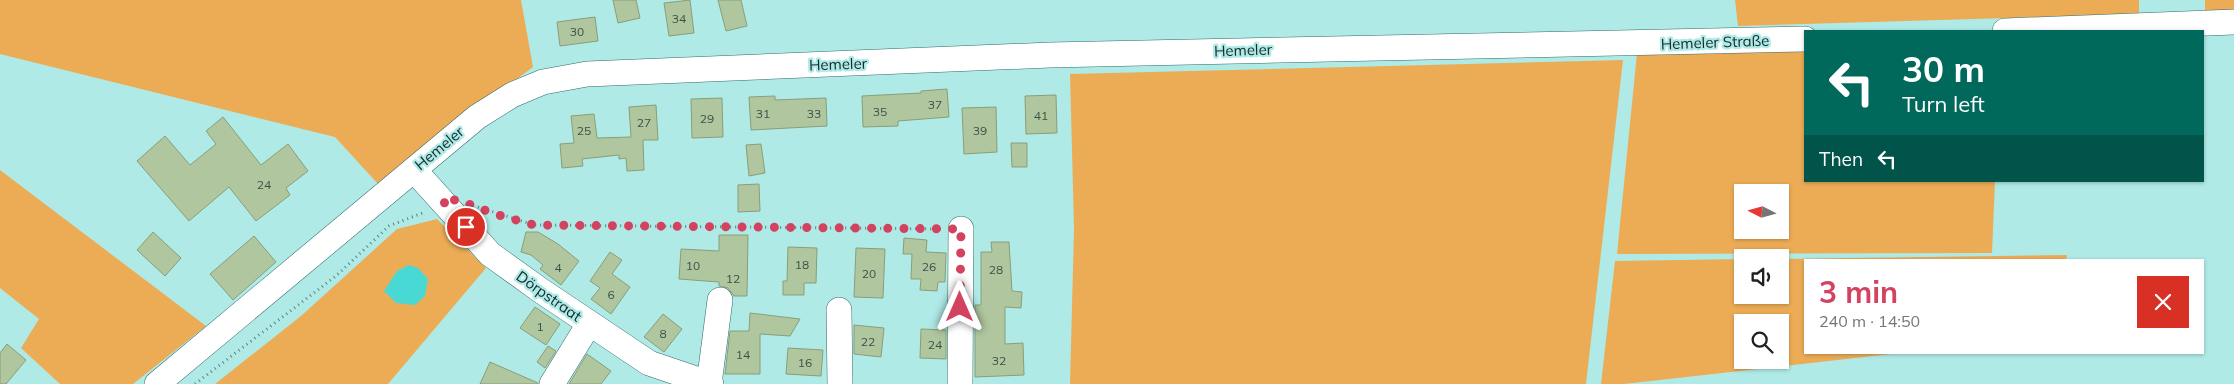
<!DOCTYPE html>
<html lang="en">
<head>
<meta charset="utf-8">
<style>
  :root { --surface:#fff; --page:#f2f2f2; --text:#202124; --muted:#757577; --accent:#d34360 }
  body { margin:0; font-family:Mulish,sans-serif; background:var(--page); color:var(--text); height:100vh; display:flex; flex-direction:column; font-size:19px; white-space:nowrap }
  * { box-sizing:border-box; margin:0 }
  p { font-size:16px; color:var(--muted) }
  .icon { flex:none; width:28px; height:28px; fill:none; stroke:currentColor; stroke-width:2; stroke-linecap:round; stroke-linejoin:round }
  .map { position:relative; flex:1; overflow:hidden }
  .side { position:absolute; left:1804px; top:259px; width:400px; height:95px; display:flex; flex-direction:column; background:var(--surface); border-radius:0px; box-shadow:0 1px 4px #0004 }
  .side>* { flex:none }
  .banner { position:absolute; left:1804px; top:30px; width:400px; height:152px; border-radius:0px; box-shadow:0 1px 4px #0004; background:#00695c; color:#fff; overflow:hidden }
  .needle { width:32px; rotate:276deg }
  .tools { position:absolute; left:1734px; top:184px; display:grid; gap:10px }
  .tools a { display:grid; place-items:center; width:55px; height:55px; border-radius:0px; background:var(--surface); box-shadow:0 1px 4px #0004; font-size:25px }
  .pin { position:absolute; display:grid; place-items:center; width:42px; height:42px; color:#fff; margin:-21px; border:2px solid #fff; border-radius:50%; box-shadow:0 1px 5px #0007 }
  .me { position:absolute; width:55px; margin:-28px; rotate:0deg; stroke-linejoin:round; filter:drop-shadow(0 0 4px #0008) }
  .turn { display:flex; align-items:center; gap:18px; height:105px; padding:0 15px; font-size:22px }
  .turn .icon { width:65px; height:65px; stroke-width:2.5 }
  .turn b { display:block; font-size:35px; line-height:42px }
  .then { display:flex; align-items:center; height:48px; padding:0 15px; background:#0003; gap:10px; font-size:19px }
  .round { display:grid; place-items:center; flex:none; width:52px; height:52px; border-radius:0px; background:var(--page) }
  .head { display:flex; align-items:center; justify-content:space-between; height:85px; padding:0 15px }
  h1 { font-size:30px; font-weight:700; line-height:38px; color:var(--accent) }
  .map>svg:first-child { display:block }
</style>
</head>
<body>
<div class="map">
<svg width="2234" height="384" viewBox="0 0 2234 384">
  <rect width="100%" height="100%" fill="#afeae7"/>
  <g fill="#ecac56" fill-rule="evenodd">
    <path d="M0,0H521L533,67L378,184L335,137L0,54Z"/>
    <path d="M1735,0H2139V14L1738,26Z"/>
    <path d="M2205,0H2234V11L2205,12Z"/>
    <path d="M1805,49V181H1995L1992,253L1617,254L1637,53ZM1742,192H1780V230H1742Z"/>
    <path d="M1623,60L1586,384H1070L1074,228L1070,74Z"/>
    <path d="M0,170L206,326L133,384H60L21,348L39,319L0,288Z"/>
    <path d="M437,219L486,268L388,384H215L301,316L397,229Z"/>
    <path d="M2067,255L2066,260H1805V352L1899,353L1624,384H1601L1615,261L1742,259V295H1780V259ZM1742,322H1780V360H1742Z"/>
  </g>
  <path fill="#48d9d5" d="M409,265L418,268L428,279L425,296L415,305L396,303L384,291L397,271Z"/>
  <g fill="#afc69e" stroke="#889f78">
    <path d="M613,0H636L640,18L618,23Z"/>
    <path d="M690,0L694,33L669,36L664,3Z"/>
    <path d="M718,0H741L747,26L726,31Z"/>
    <path d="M595,17L598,41L560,46L557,22Z"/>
    <path d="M947,89L949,117L898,121V126L863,127L862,96L921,93V91Z"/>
    <path d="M1056,95L1057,133L1026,134L1025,96Z"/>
    <path d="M775,96V100L826,98L827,126L751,130L749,97Z"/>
    <path d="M722,98L723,137L692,138L691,99Z"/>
    <path d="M656,105L658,140H643L644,170L627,171L626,158L619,159V155L582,159L583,166L562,168L560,144L574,143L571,116L594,114L597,138L631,137L629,107Z"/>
    <path d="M996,107L997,152L964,154L962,108Z"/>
    <path d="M223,117L261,165L288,144L308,171L286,188L290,195L256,221L229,187L189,221L137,161L165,136L190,165L216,144L206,131Z"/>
    <path d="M1011,143H1027V167H1012Z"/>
    <path d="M761,144L765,173L749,176L746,145Z"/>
    <path d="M759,184L760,211L738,212V185Z"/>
    <path d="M153,232L181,258L165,276L137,250Z"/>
    <path d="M526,232H538L558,244L579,261L561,285L540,269L543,265L531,255L521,252Z"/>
    <path d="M719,235H748L747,296H734L728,288L719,286V282L679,279L681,249L719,251Z"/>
    <path d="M254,236L276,262L233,300L210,274Z"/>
    <path d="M904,238L927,240L926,252L946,253L945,282H938L937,291L920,290L921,279H911L912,254H903Z"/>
    <path d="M991,242H1009L1012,291L1022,292L1021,308L1005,307V344L1023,343L1024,375L975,377V305H981V252H992Z"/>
    <path d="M788,247L817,248L816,283H804V295H783V281H787Z"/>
    <path d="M856,248L885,249L883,298L854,297Z"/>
    <path d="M610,252L622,260L612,274L630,287L611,314L591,299L600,288L590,281Z"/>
    <path d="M535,307L560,324L546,345L520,328Z"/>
    <path d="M750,313L800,319L790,336L760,334V374H725L730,331H749Z"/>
    <path d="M663,314L682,329L664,352L644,337Z"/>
    <path d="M854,325L884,328L881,357L854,354Z"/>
    <path d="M921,329L946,330V359L920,358Z"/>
    <path d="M7,344L26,360L6,384H0V353Z"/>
    <path d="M548,346L556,351L545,368L537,362Z"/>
    <path d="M788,348L823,350L821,376L786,374Z"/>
    <path d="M587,354L611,371L601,384H569Z"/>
    <path d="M490,362L538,383V384H480Z"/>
  </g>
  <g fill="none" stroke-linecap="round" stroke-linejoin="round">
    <g stroke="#316b69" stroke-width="26">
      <g id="minor">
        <path d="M2005,31L2234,22"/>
        <path d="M414,170L490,254L540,290L649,363L711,384"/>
        <path d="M839,310L840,384"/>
        <path d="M157,384L477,117L512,95L543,82L587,74L1050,55L1805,39"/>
        <path d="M552,384L589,324"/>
        <path d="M709,384L720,300"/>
        <path d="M960,384L961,229"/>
      </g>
    </g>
    <g stroke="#5b8382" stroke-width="3" stroke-dasharray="1 4" stroke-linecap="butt">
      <path d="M478,207L534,225L941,229"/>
      <path d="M195,384L336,276L389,226L425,212"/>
    </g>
    <use href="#minor" stroke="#fff" stroke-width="25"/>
  </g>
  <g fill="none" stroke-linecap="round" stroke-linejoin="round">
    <path stroke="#d34360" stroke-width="9" stroke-dasharray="0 16.2" d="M466,227L442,200H458L495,214L534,225L961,229L960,307"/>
  </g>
  <g text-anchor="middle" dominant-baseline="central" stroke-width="4.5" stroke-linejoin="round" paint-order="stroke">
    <g font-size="12" fill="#3a5247">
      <text x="679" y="18">34</text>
      <text x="577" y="31">30</text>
      <text x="935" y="104">37</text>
      <text x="880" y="111">35</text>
      <text x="763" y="113">31</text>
      <text x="814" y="113">33</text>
      <text x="1041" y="115">41</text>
      <text x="707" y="118">29</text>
      <text x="644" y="122">27</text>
      <text x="584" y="130">25</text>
      <text x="980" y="130">39</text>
      <text x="264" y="184">24</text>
      <text x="802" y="264">18</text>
      <text x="693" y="265">10</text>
      <text x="929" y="266">26</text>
      <text x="558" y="267">4</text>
      <text x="996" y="269">28</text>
      <text x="869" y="273">20</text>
      <text x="733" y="278">12</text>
      <text x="611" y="294">6</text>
      <text x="540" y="326">1</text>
      <text x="663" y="333">8</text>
      <text x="868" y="341">22</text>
      <text x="935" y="344">24</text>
      <text x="743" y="354">14</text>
      <text x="999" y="360">32</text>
      <text x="805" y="362">16</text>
    </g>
    <g font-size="15" fill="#132b2a" stroke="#afeae7">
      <text transform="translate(1715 42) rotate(-2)">Hemeler Straße</text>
      <text transform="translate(1243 50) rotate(-2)">Hemeler</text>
      <text transform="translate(838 64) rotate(-2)">Hemeler</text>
      <text transform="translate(439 148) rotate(-40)">Hemeler</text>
      <text transform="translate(549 296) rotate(35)">Dörpstraat</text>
    </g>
  </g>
</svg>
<div class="tools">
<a><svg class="needle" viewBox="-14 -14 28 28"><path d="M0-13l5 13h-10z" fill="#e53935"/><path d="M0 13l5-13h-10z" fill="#757577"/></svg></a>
<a><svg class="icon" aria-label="sound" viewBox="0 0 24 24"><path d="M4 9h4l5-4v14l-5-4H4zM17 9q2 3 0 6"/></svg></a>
<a><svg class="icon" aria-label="search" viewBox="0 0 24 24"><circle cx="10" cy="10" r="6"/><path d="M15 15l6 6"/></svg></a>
</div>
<div class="pin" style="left:466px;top:227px;background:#d93025"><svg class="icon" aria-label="arrive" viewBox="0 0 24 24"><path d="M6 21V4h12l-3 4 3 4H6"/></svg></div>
<svg class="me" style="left:960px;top:307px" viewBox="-20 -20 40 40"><path d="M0-17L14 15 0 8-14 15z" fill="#d34360" stroke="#fff" stroke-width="4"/></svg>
<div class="banner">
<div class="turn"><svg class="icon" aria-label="left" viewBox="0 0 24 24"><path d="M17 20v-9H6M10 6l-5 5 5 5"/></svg><div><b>30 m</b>Turn left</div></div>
<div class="then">Then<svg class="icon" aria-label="left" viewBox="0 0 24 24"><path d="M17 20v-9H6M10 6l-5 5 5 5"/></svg></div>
</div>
<section class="side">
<div class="head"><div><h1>3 min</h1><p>240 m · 14:50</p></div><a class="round" style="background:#d93025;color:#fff"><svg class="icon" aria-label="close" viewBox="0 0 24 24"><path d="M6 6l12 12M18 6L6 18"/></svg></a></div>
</section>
</div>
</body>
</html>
